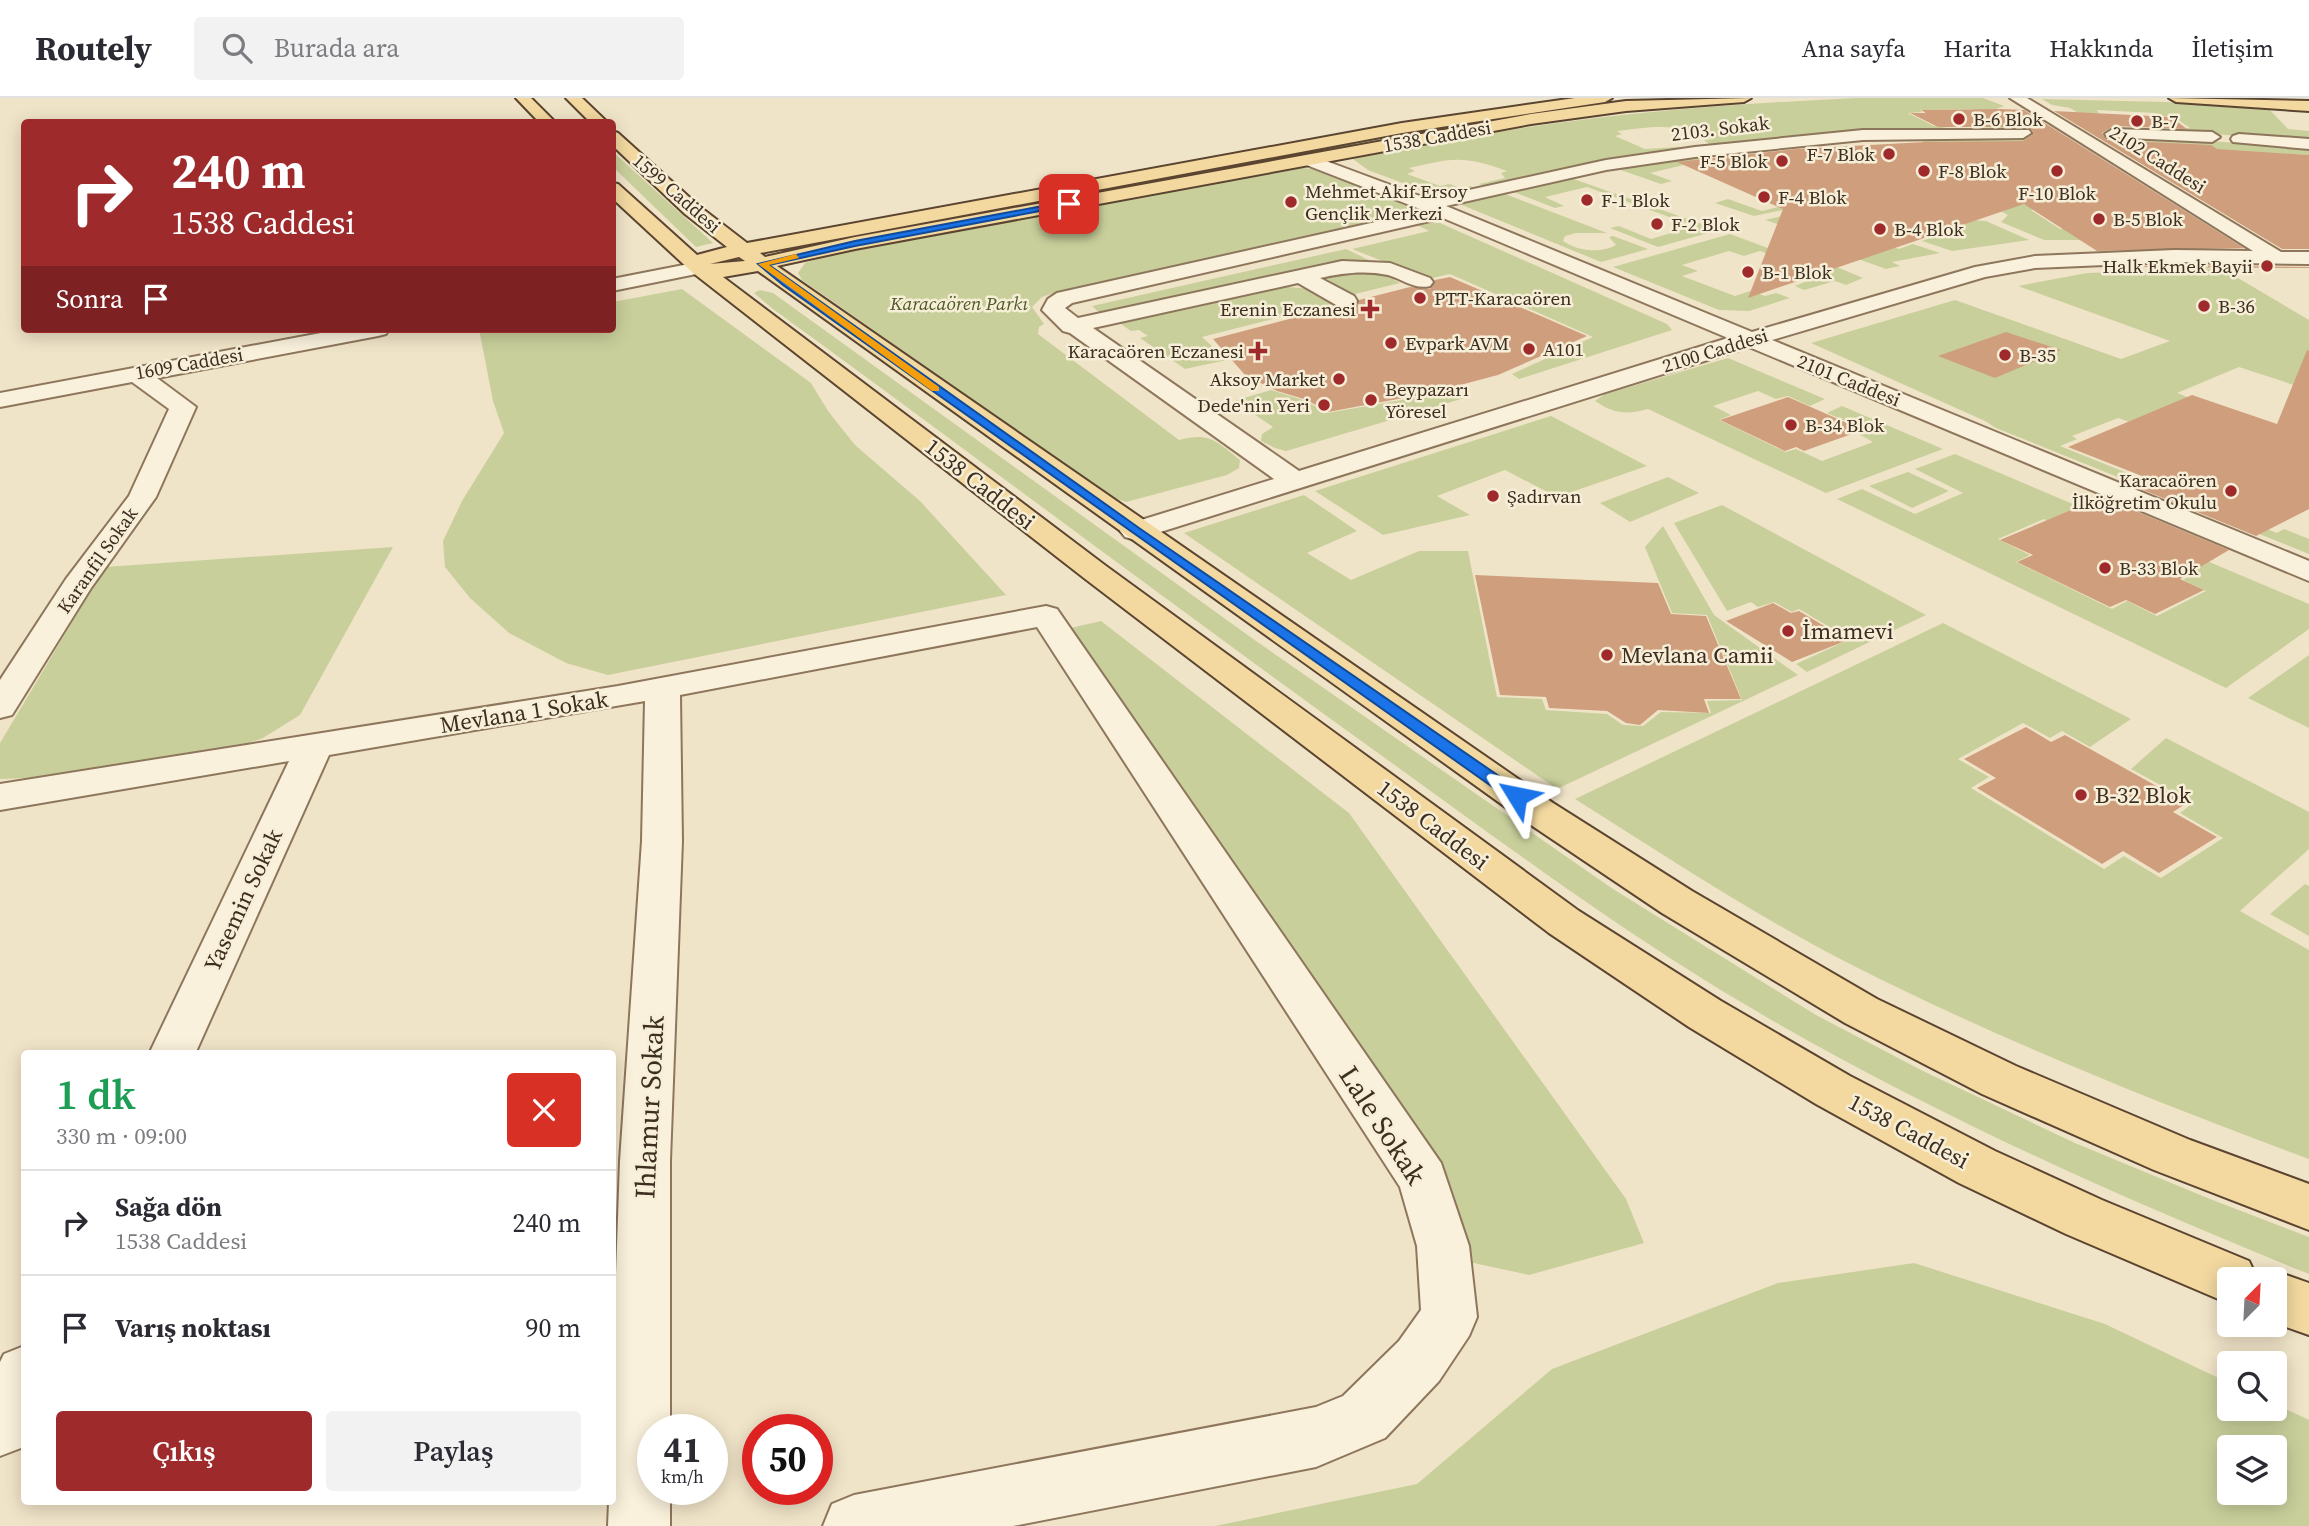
<!DOCTYPE html>
<html lang="tr">
<head>
<meta charset="utf-8">
<style>
  :root { --surface:#fff; --page:#f2f2f3; --text:#2b2b33; --muted:#7c7c81; --line:#e1e1e2; --accent:#9e2a2b }
  body { margin:0; font-family:"Source Serif 4",serif; background:var(--page); color:var(--text); height:100vh; display:flex; flex-direction:column; font-size:26px; white-space:nowrap }
  * { box-sizing:border-box; margin:0 }
  p { font-size:23px; color:var(--muted) }
  .icon { flex:none; width:38px; height:38px; fill:none; stroke:currentColor; stroke-width:2; stroke-linecap:round; stroke-linejoin:round }
  .map { position:relative; flex:1; overflow:hidden }
  .side { position:absolute; left:21px; top:952px; width:595px; height:455px; display:flex; flex-direction:column; background:var(--surface); border-radius:7px; box-shadow:0 4px 18px #0003 }
  .side>* { flex:none }
  .banner { position:absolute; left:21px; top:21px; width:595px; height:214px; border-radius:7px; box-shadow:0 4px 18px #0003; background:#9e2a2b; color:#fff; overflow:hidden }
  .needle { width:46px; rotate:24deg }
  .controls { position:absolute; left:2217px; top:1169px; display:grid; gap:14px }
  .controls a { display:grid; place-items:center; width:70px; height:70px; border-radius:7px; background:var(--surface); box-shadow:0 4px 18px #0003; font-size:35px }
  .speed { position:absolute; left:637px; top:1316px; display:flex; gap:14px; font-size:35px; font-weight:700; text-align:center }
  .speed>* { display:grid; place-content:center; width:91px; height:91px; border-radius:50%; background:var(--surface); box-shadow:0 4px 18px #0003; line-height:1 }
  .speed small { font-size:18px; font-weight:400 }
  .speed .limit { border:10px solid #d22; background:#fff; color:#111 }
  .pin { position:absolute; display:grid; place-items:center; width:60px; height:60px; color:#fff; margin:-30px; border-radius:14px; box-shadow:0 4px 10px #0006 }
  .me { position:absolute; width:77px; margin:-38px; rotate:305deg; stroke-linejoin:round; filter:drop-shadow(0 0 5px #0008) }
  .turn { display:flex; align-items:center; gap:24px; height:147px; padding:0 35px; font-size:32px }
  .turn .icon { width:91px; height:91px; stroke-width:2.5 }
  .turn b { display:block; font-size:49px; line-height:60px }
  .then { display:flex; align-items:center; height:66px; padding:0 35px; background:#0003; gap:14px; font-size:26px }
  .round { display:grid; place-items:center; flex:none; width:74px; height:74px; border-radius:7px; background:var(--page) }
  .summary { display:flex; align-items:center; justify-content:space-between; height:119px; padding:0 35px }
  h1 { font-size:42px; font-weight:600; line-height:52px; color:#1e9e55 }
  .button { display:flex; gap:14px; margin-top:auto; padding:14px 35px }
  .button a { flex:1; height:80px; border-radius:7px; background:var(--accent); color:#fff; font-size:28px; font-weight:600; line-height:80px; text-align:center }
  .button a+a { background:var(--page); color:var(--text) }
  ul { padding:0; list-style:none }
  li { display:flex; align-items:center; gap:21px; height:105px; padding:0 35px; border-top:2px solid var(--line) }
  li div { flex:1 }
  li b { display:block; font-size:26px }
  li em { font-style:normal }
  header { display:flex; align-items:center; gap:42px; box-sizing:border-box; height:98px; padding:0 35px; background:var(--surface); border-bottom:2px solid var(--line) }
  header strong { font-size:33px }
  nav { display:flex; gap:38px; margin-inline-start:auto; font-size:24px }
  .search { width:490px; height:63px; background:var(--page); display:flex; align-items:center; gap:18px; box-sizing:border-box; padding:0 24px; border-radius:7px; color:var(--muted); font-size:26px }
  .map>svg:first-child { display:block }
</style>
</head>
<body>
<header>
<strong>Routely</strong>
<div class="search"><svg class="icon" aria-label="search" viewBox="0 0 24 24"><circle cx="10" cy="10" r="6"/><path d="M15 15l6 6"/></svg>Burada ara</div>
<nav><a>Ana sayfa</a><a>Harita</a><a>Hakkında</a><a>İletişim</a></nav>
</header>
<div class="map">
<svg width="2309" height="1428" viewBox="0 0 2309 1428">
  <rect width="100%" height="100%" fill="#f0e4c8"/>
  <g fill="#c9cf9b" fill-rule="evenodd">
    <path d="M1857,0H1983L2004,8L1996,11L2026,31L1988,33L1983,30L2007,28L1971,11L1920,12L1922,14L1908,15L1934,28L1973,33L1694,51L1688,48L1709,46L1704,42L1713,41C1674,25 1658,28 1617,33L1622,36L1615,38L1645,51L1678,49L1685,52L1486,89L1479,86L1505,80L1501,75L1507,73C1463,57 1453,60 1409,70L1415,73L1407,76L1440,88L1450,86L1460,90L1470,88L1477,91L1440,99L1368,72L1353,61C1388,50 1427,47 1463,40C1594,16 1724,6 1857,0Z"/>
    <path d="M2042,1L2166,4L2268,10L2288,31L2309,33V44L2179,33L2177,30H2190L2174,19L2160,18L2155,15L2097,12L2099,15H2088L2117,30L2137,33L2107,32L2070,10L2052,7Z"/>
    <path d="M1565,9L1572,11L1469,27L798,152L788,151L790,148L1417,31Z"/>
    <path d="M1912,38H2035L2050,112H2031L2060,131L2081,130L2133,142H2044L2001,124L2008,117L1962,93L2016,91Z"/>
    <path d="M2117,38L2309,49V57L2289,56L2278,91L2192,46H2141L2148,56Z"/>
    <path d="M612,54H613L713,145L696,149L613,69Z"/>
    <path d="M1695,57L1826,103L1754,118L1715,105L1728,101L1762,113L1801,103L1688,66L1650,75L1672,83L1661,86L1612,69Z"/>
    <path d="M1292,69L1325,72L1415,112L1412,116L1404,118L1051,196L1042,199L1032,209L1044,226L1039,229L1038,236L1179,342C1210,334 1216,343 1240,362L1239,370L1227,377L1126,404L1114,400L802,182L798,175L805,165L829,157Z"/>
    <path d="M1565,78L1719,132L1658,149L1610,130L1619,128L1651,141L1694,128L1587,89L1545,99L1564,108L1555,110L1506,91Z"/>
    <path d="M1497,93L1607,135H1576L1565,138L1563,143C1578,153 1600,156 1616,147L1609,139L1613,138L1648,151L1601,164L1457,105Z"/>
    <path d="M1816,110L1986,123L2029,142L1952,153L1922,143L1937,137L1932,135L1884,146L1899,151L1913,146L1940,155L1892,164L1900,168L1886,171L1858,161L1859,154L1765,122Z"/>
    <path d="M1431,124L1440,125L1667,226L1672,232L1519,281L1512,276L1593,239L1450,176L1428,181L1352,151L1429,133L1417,127Z"/>
    <path d="M1730,136L1814,167L1825,164L1863,180L1846,187L1835,183L1804,192L1795,188L1812,181L1795,175L1809,171L1760,153L1744,158L1729,153L1682,167L1698,173L1682,178L1735,198L1750,193L1765,198L1776,195L1790,200L1749,213L1719,212L1613,169Z"/>
    <path d="M1346,151L1371,163L1328,164L1101,216L1092,208Z"/>
    <path d="M2221,170L2309,222V292L2239,269L2177,295L2234,317L2174,340L2118,320L2072,338L2077,341L2060,348L2277,435L2284,431L2309,441V456L1996,330L1985,323L1811,245L1955,202L2121,261L2170,243L2018,188L2087,175Z"/>
    <path d="M1349,172L1381,175L1400,185L1351,197L1324,179Z"/>
    <path d="M1276,188L1312,191L1340,204L1202,239L1227,262L1185,271L1140,240L1148,238L1139,232L1131,233L1118,224Z"/>
    <path d="M682,191L811,285L828,313L855,347L920,403L1006,497L608,577L566,565L509,535L470,500L445,469L443,443L462,403L504,335L493,303L479,231H612L613,204Z"/>
    <path d="M760,192L773,195L1256,543L1613,791L1816,917L1923,973L2075,1045L2210,1101L2309,1139V1176C2108,1095 1910,1006 1724,894C1604,821 1492,737 1378,655C1175,509 975,358 773,211L754,195Z"/>
    <path d="M1728,260L1825,301L1810,308L1788,298L1776,301L1758,293L1713,308L1731,317L1719,322L1786,354L1796,351L1822,363L1873,344L1857,335L1864,331L1827,315L1842,308L1943,351L1826,395L1648,311C1627,317 1614,316 1595,303L1605,296Z"/>
    <path d="M1271,292L1306,303L1327,315L1454,293L1468,299L1286,353L1275,350L1261,343L1262,336L1273,329L1234,303Z"/>
    <path d="M1551,318L1647,368L1557,399L1505,372L1437,398L1470,417L1383,437L1315,393Z"/>
    <path d="M1955,356L2127,429L2070,433L2044,421L1998,441L2030,457L2016,464L2112,511L2127,503L2157,518L2206,493L2183,482L2195,475L2135,447L2148,438L2309,506V531L2226,590L1837,401L1862,391L1915,416L1963,395L1915,371Z"/>
    <path d="M1908,374L1949,393L1912,410L1869,388Z"/>
    <path d="M1668,379L1699,395L1630,424L1600,405Z"/>
    <path d="M1304,397L1357,433L1307,455L1351,482L1419,453H1468L1497,599L1542,601L1546,612L1607,616L1623,627L1643,628L1661,614L1711,615L1707,603L1742,602L1707,517L1672,515L1645,449L1663,428L1714,517L1798,577L1557,691L1184,435Z"/>
    <path d="M1722,407L1926,517L1807,574L1796,566L1850,541L1799,511L1792,514L1774,504L1758,509L1751,504L1727,513L1674,425Z"/>
    <path d="M393,449L300,617L263,640L219,656L84,678L0,681V645L105,469Z"/>
    <path d="M1101,523L1349,715L1626,1101L1644,1145L1529,1177L1460,1162L1066,531Z"/>
    <path d="M1943,525L2131,621L2090,649L2062,633L2050,640L2023,625L1958,661L1989,679L1971,690L2104,771L2124,758L2161,780L2223,740L2180,715L2193,705L2131,671L2166,640L2309,714V751L2240,813L2309,852V1061C2155,1004 2003,943 1856,869C1759,820 1667,759 1575,701Z"/>
    <path d="M2309,557V630L2248,600Z"/>
    <path d="M2305,786L2309,788V838L2270,816Z"/>
    <path d="M1914,1165L2105,1226L2229,1285L2230,1311H2275V1306L2309,1322V1428H1215L1417,1386L1552,1271L1778,1185ZM2230,1349H2275V1395H2230Z"/>
  </g>
  <g fill="#cf9f7d">
    <path d="M2001,11L2024,12L2244,150L2097,153L2024,106L1748,200L1783,111L1677,64L1796,51L1925,44L2023,43L2032,37L2033,34L2029,29H1938L1910,15H1926L1921,12Z"/>
    <path d="M2054,13L2171,19L2187,31L2113,28L2102,35L2107,42L2211,47L2217,51L2309,57V151H2282Z"/>
    <path d="M2174,167L2309,169V170L2123,169Z"/>
    <path d="M1450,179L1587,238L1498,277L1430,295L1328,314L1307,302L1277,293L1246,278L1213,241L1335,209L1354,211L1359,202L1410,189L1430,191L1435,182Z"/>
    <path d="M2006,234L2061,252L1995,280L1938,258Z"/>
    <path d="M2307,252L2309,253V411L2256,438L2131,387L2147,380L2068,349L2192,297L2277,326Z"/>
    <path d="M1788,299L1863,332L1804,353L1796,349L1785,353L1720,322Z"/>
    <path d="M2102,399L2229,452L2180,481L2204,492L2155,516L2126,502L2110,509L2017,464L2033,457L2000,442Z"/>
    <path d="M1475,477L1658,485L1671,516L1706,518L1741,601H1704L1709,615L1658,612L1640,627L1626,625L1607,613L1549,610L1546,599L1500,597Z"/>
    <path d="M1773,505L1791,515L1799,513L1848,542L1792,564L1726,523Z"/>
    <path d="M2026,629L2051,644L2065,637L2187,705L2173,714L2217,739L2159,775L2123,753L2102,766L1977,690L1996,680L1964,661Z"/>
  </g>
  <g fill="none" stroke-linecap="round" stroke-linejoin="round">
    <g stroke="#8d765c" stroke-width="4">
      <g id="minor">
        <path d="M2010,0H2027L2281,154H2309V166L2174,164L2035,170L1985,179L1772,242L2309,463V483L1749,249L1135,442L1125,439L1120,433L1125,427L1274,381L1070,235L1063,233L1042,212L1048,201L1057,195L1425,113L1304,66L1302,62L1304,58L1310,57L1428,101L1606,62L1695,49L1863,32H2029L2031,35L2023,40L1863,42L1695,59L1606,72L1446,108L1752,234L1975,169L2035,158L2174,152L2253,153ZM1443,120L1728,240L1299,373L1093,230L1298,185L1338,208H1354L1357,203L1354,198L1320,180C1341,175 1366,172 1388,177C1402,181 1415,192 1430,188L1433,184L1430,180L1390,165L1342,163L1078,220L1065,210L1072,205Z"/>
        <path d="M2113,31L2212,34L2220,39L2212,44L2107,39L2105,36Z"/>
        <path d="M2239,36L2309,41V51L2233,44L2231,41L2233,38Z"/>
        <path d="M699,164L706,166L709,170L706,174L612,193V181Z"/>
        <path d="M342,231H389L386,236L378,238L157,280L196,309L156,399L91,490L12,617L0,620V582L66,481L129,398L169,311L132,284L0,309V295Z"/>
        <path d="M1046,508L1057,511L1441,1065L1469,1148L1477,1219L1469,1238L1439,1283L1385,1340L1316,1369L1013,1428H823L832,1406L854,1397L1316,1309L1343,1298L1399,1243L1421,1212L1417,1148L1400,1089L1037,529L680,597L682,743L670,1063V1332H653V1391H670V1428H608L609,1404H612V1289L620,1063L642,743L645,603L329,657L195,956H149L289,663L0,712V686L618,588Z"/>
        <path d="M24,1248V1341L21,1350L0,1358V1264L4,1256Z"/>
      </g>
    </g>
    <g stroke="#5b4430" stroke-width="4">
      <g id="major">
        <path d="M516,0H531L555,24H539Z"/>
        <path d="M566,0H582L607,24H590Z"/>
        <path d="M1575,0H1612L1605,4L1402,35L760,155L765,159L855,139L1531,16L1626,3L1751,0L1744,4L1626,13L1531,26L855,151L777,168L1553,705L1692,793L1877,901L2016,968L2190,1042L2309,1086V1132L2154,1072L1982,996L1845,925L1662,815L1525,723L758,173L723,179L1106,468L1579,813L1721,903L1850,978L1995,1053L2102,1102L2249,1163L2257,1180L2275,1173L2309,1185V1237L2275,1225V1181H2230V1206L2066,1136L1959,1085L1816,1006L1689,929L1549,835L1084,480L692,174L612,100V85L618,86L697,157L727,149L685,116L612,47V33L618,35L699,108L747,145L1402,25ZM739,159L745,163L710,166Z"/>
        <path d="M2169,0L2309,3V13L2176,4Z"/>
      </g>
    </g>
    <use href="#minor" fill="#faf1dc" fill-rule="evenodd"/>
    <use href="#major" fill="#f3d9a0" fill-rule="evenodd"/>
  </g>
  <path fill="#1a73e8" stroke="#114b97" stroke-width="2" d="M1069,103L1072,107L855,148L769,167L1139,430L1522,694L1524,698L1522,702H1511L783,187L758,166L855,143Z"/>
  <path fill="#f59e0b" d="M796,156L799,160L769,167L939,289V293H932L758,166Z"/>
  <g fill="#9e2a2b" stroke="#f7eed8" stroke-width="2.5">
    <circle cx="1959" cy="21" r="7"/>
    <circle cx="2137" cy="23" r="7"/>
    <circle cx="1889" cy="56" r="7"/>
    <circle cx="1782" cy="63" r="7"/>
    <circle cx="1924" cy="73" r="7"/>
    <circle cx="2057" cy="73" r="7"/>
    <circle cx="1764" cy="99" r="7"/>
    <circle cx="1587" cy="102" r="7"/>
    <circle cx="1291" cy="104" r="7"/>
    <circle cx="2099" cy="121" r="7"/>
    <circle cx="1657" cy="126" r="7"/>
    <circle cx="1880" cy="131" r="7"/>
    <circle cx="2267" cy="168" r="7"/>
    <circle cx="1748" cy="174" r="7"/>
    <circle cx="1420" cy="200" r="7"/>
    <circle cx="2204" cy="208" r="7"/>
    <path d="M1366.5 200.5h7v7h7v7h-7v7h-7v-7h-7v-7h7z"/>
    <circle cx="1391" cy="245" r="7"/>
    <circle cx="1529" cy="251" r="7"/>
    <path d="M1254.5 242.5h7v7h7v7h-7v7h-7v-7h-7v-7h7z"/>
    <circle cx="2005" cy="257" r="7"/>
    <circle cx="1339" cy="281" r="7"/>
    <circle cx="1371" cy="302" r="7"/>
    <circle cx="1324" cy="307" r="7"/>
    <circle cx="1791" cy="327" r="7"/>
    <circle cx="2231" cy="393" r="7"/>
    <circle cx="1493" cy="398" r="7"/>
    <circle cx="2105" cy="470" r="7"/>
    <circle cx="1788" cy="533" r="7"/>
    <circle cx="1607" cy="557" r="7"/>
    <circle cx="2081" cy="697" r="7"/>
  </g>
  <g text-anchor="middle" dominant-baseline="central" stroke-width="5" stroke-linejoin="round" paint-order="stroke">
    <g font-size="19" fill="#3d2e20" stroke="#f7eed8" text-anchor="start">
      <text x="1973" y="21">B-6 Blok</text>
      <text x="2151" y="23">B-7</text>
      <text x="1875" y="56" text-anchor="end">F-7 Blok</text>
      <text x="1768" y="63" text-anchor="end">F-5 Blok</text>
      <text x="1938" y="73">F-8 Blok</text>
      <text x="1305" y="93">Mehmet Akif Ersoy<tspan x="1305" dy="22">Gençlik Merkezi</tspan></text>
      <text x="2057" y="95" text-anchor="middle">F-10 Blok</text>
      <text x="1778" y="99">F-4 Blok</text>
      <text x="1601" y="102">F-1 Blok</text>
      <text x="2113" y="121">B-5 Blok</text>
      <text x="1671" y="126">F-2 Blok</text>
      <text x="1894" y="131">B-4 Blok</text>
      <text x="2253" y="168" text-anchor="end">Halk Ekmek Bayii</text>
      <text x="1762" y="174">B-1 Blok</text>
      <text x="1434" y="200">PTT-Karacaören</text>
      <text x="2218" y="208">B-36</text>
      <text x="1356" y="211" text-anchor="end">Erenin Eczanesi</text>
      <text x="1405" y="245">Evpark AVM</text>
      <text x="1543" y="251">A101</text>
      <text x="1244" y="253" text-anchor="end">Karacaören Eczanesi</text>
      <text x="2019" y="257">B-35</text>
      <text x="1325" y="281" text-anchor="end">Aksoy Market</text>
      <text x="1385" y="291">Beypazarı<tspan x="1385" dy="22">Yöresel</tspan></text>
      <text x="1310" y="307" text-anchor="end">Dede'nin Yeri</text>
      <text x="1805" y="327">B-34 Blok</text>
      <text x="2217" y="382" text-anchor="end">Karacaören<tspan x="2217" dy="22">İlköğretim Okulu</tspan></text>
      <text x="1507" y="398">Şadırvan</text>
      <text x="2119" y="470">B-33 Blok</text>
    </g>
    <g font-size="19" fill="#3d2e20" stroke="#f7eed8">
      <text transform="translate(1720 30) rotate(-7)">2103. Sokak</text>
      <text transform="translate(1437 38) rotate(-10)">1538 Caddesi</text>
      <text transform="translate(2158 61) rotate(32)">2102 Caddesi</text>
      <text transform="translate(677 95) rotate(41)">1599 Caddesi</text>
      <text transform="translate(1715 252) rotate(-17)">2100 Caddesi</text>
      <text transform="translate(189 265) rotate(-10)">1609 Caddesi</text>
      <text transform="translate(1849 282) rotate(22)">2101 Caddesi</text>
      <text transform="translate(97 462) rotate(-55)">Karanfil Sokak</text>
    </g>
    <g font-size="19" font-style="italic" fill="#4d5a26" stroke="#f7eed8">
      <text x="959" y="205">Karacaören Parkı</text>
    </g>
    <g font-size="23" fill="#3d2e20" stroke="#f7eed8">
      <text transform="translate(980 386) rotate(38)">1538 Caddesi</text>
      <text transform="translate(524 614) rotate(-9)">Mevlana 1 Sokak</text>
      <text transform="translate(1433 727) rotate(37)">1538 Caddesi</text>
      <text transform="translate(243 802) rotate(-65)">Yasemin Sokak</text>
      <text transform="translate(1909 1033) rotate(28)">1538 Caddesi</text>
    </g>
    <g font-size="23" fill="#3d2e20" stroke="#f7eed8" text-anchor="start">
      <text x="1802" y="533">İmamevi</text>
      <text x="1621" y="557">Mevlana Camii</text>
      <text x="2095" y="697">B-32 Blok</text>
    </g>
    <g font-size="28" fill="#3d2e20" stroke="#f7eed8">
      <text transform="translate(649 1009) rotate(-87)">Ihlamur Sokak</text>
      <text transform="translate(1383 1027) rotate(57)">Lale Sokak</text>
    </g>
  </g>
</svg>
<div class="controls">
<a><svg class="needle" viewBox="-14 -14 28 28"><path d="M0-13l5 13h-10z" fill="#e53935"/><path d="M0 13l5-13h-10z" fill="#7c7c81"/></svg></a>
<a><svg class="icon" aria-label="search" viewBox="0 0 24 24"><circle cx="10" cy="10" r="6"/><path d="M15 15l6 6"/></svg></a>
<a><svg class="icon" aria-label="layers" viewBox="0 0 24 24"><path d="M12 4l9 5-9 5-9-5zM3 14l9 5 9-5"/></svg></a>
</div>
<div class="speed"><div>41<small>km/h</small></div><div class="limit">50</div></div>
<div class="pin" style="left:1069px;top:106px;background:#d93025"><svg class="icon" aria-label="arrive" viewBox="0 0 24 24"><path d="M6 21V4h12l-3 4 3 4H6"/></svg></div>
<svg class="me" style="left:1517px;top:698px" viewBox="-20 -20 40 40"><path d="M0-17L14 15 0 8-14 15z" fill="#1a73e8" stroke="#fff" stroke-width="4"/></svg>
<div class="banner">
<div class="turn"><svg class="icon" aria-label="right" viewBox="0 0 24 24"><path d="M7 20v-9h11M14 6l5 5-5 5"/></svg><div><b>240 m</b>1538 Caddesi</div></div>
<div class="then">Sonra<svg class="icon" aria-label="arrive" viewBox="0 0 24 24"><path d="M6 21V4h12l-3 4 3 4H6"/></svg></div>
</div>
<section class="side">
<div class="summary"><div><h1>1 dk</h1><p>330 m · 09:00</p></div><a class="round" style="background:#d93025;color:#fff"><svg class="icon" aria-label="close" viewBox="0 0 24 24"><path d="M6 6l12 12M18 6L6 18"/></svg></a></div>
<ul>
<li><svg class="icon" aria-label="right" viewBox="0 0 24 24"><path d="M7 20v-9h11M14 6l5 5-5 5"/></svg><div><b>Sağa dön</b><p>1538 Caddesi</p></div><em>240 m</em></li>
<li><svg class="icon" aria-label="arrive" viewBox="0 0 24 24"><path d="M6 21V4h12l-3 4 3 4H6"/></svg><div><b>Varış noktası</b></div><em>90 m</em></li>
</ul>
<div class="button"><a>Çıkış</a><a>Paylaş</a></div>
</section>
</div>
</body>
</html>
